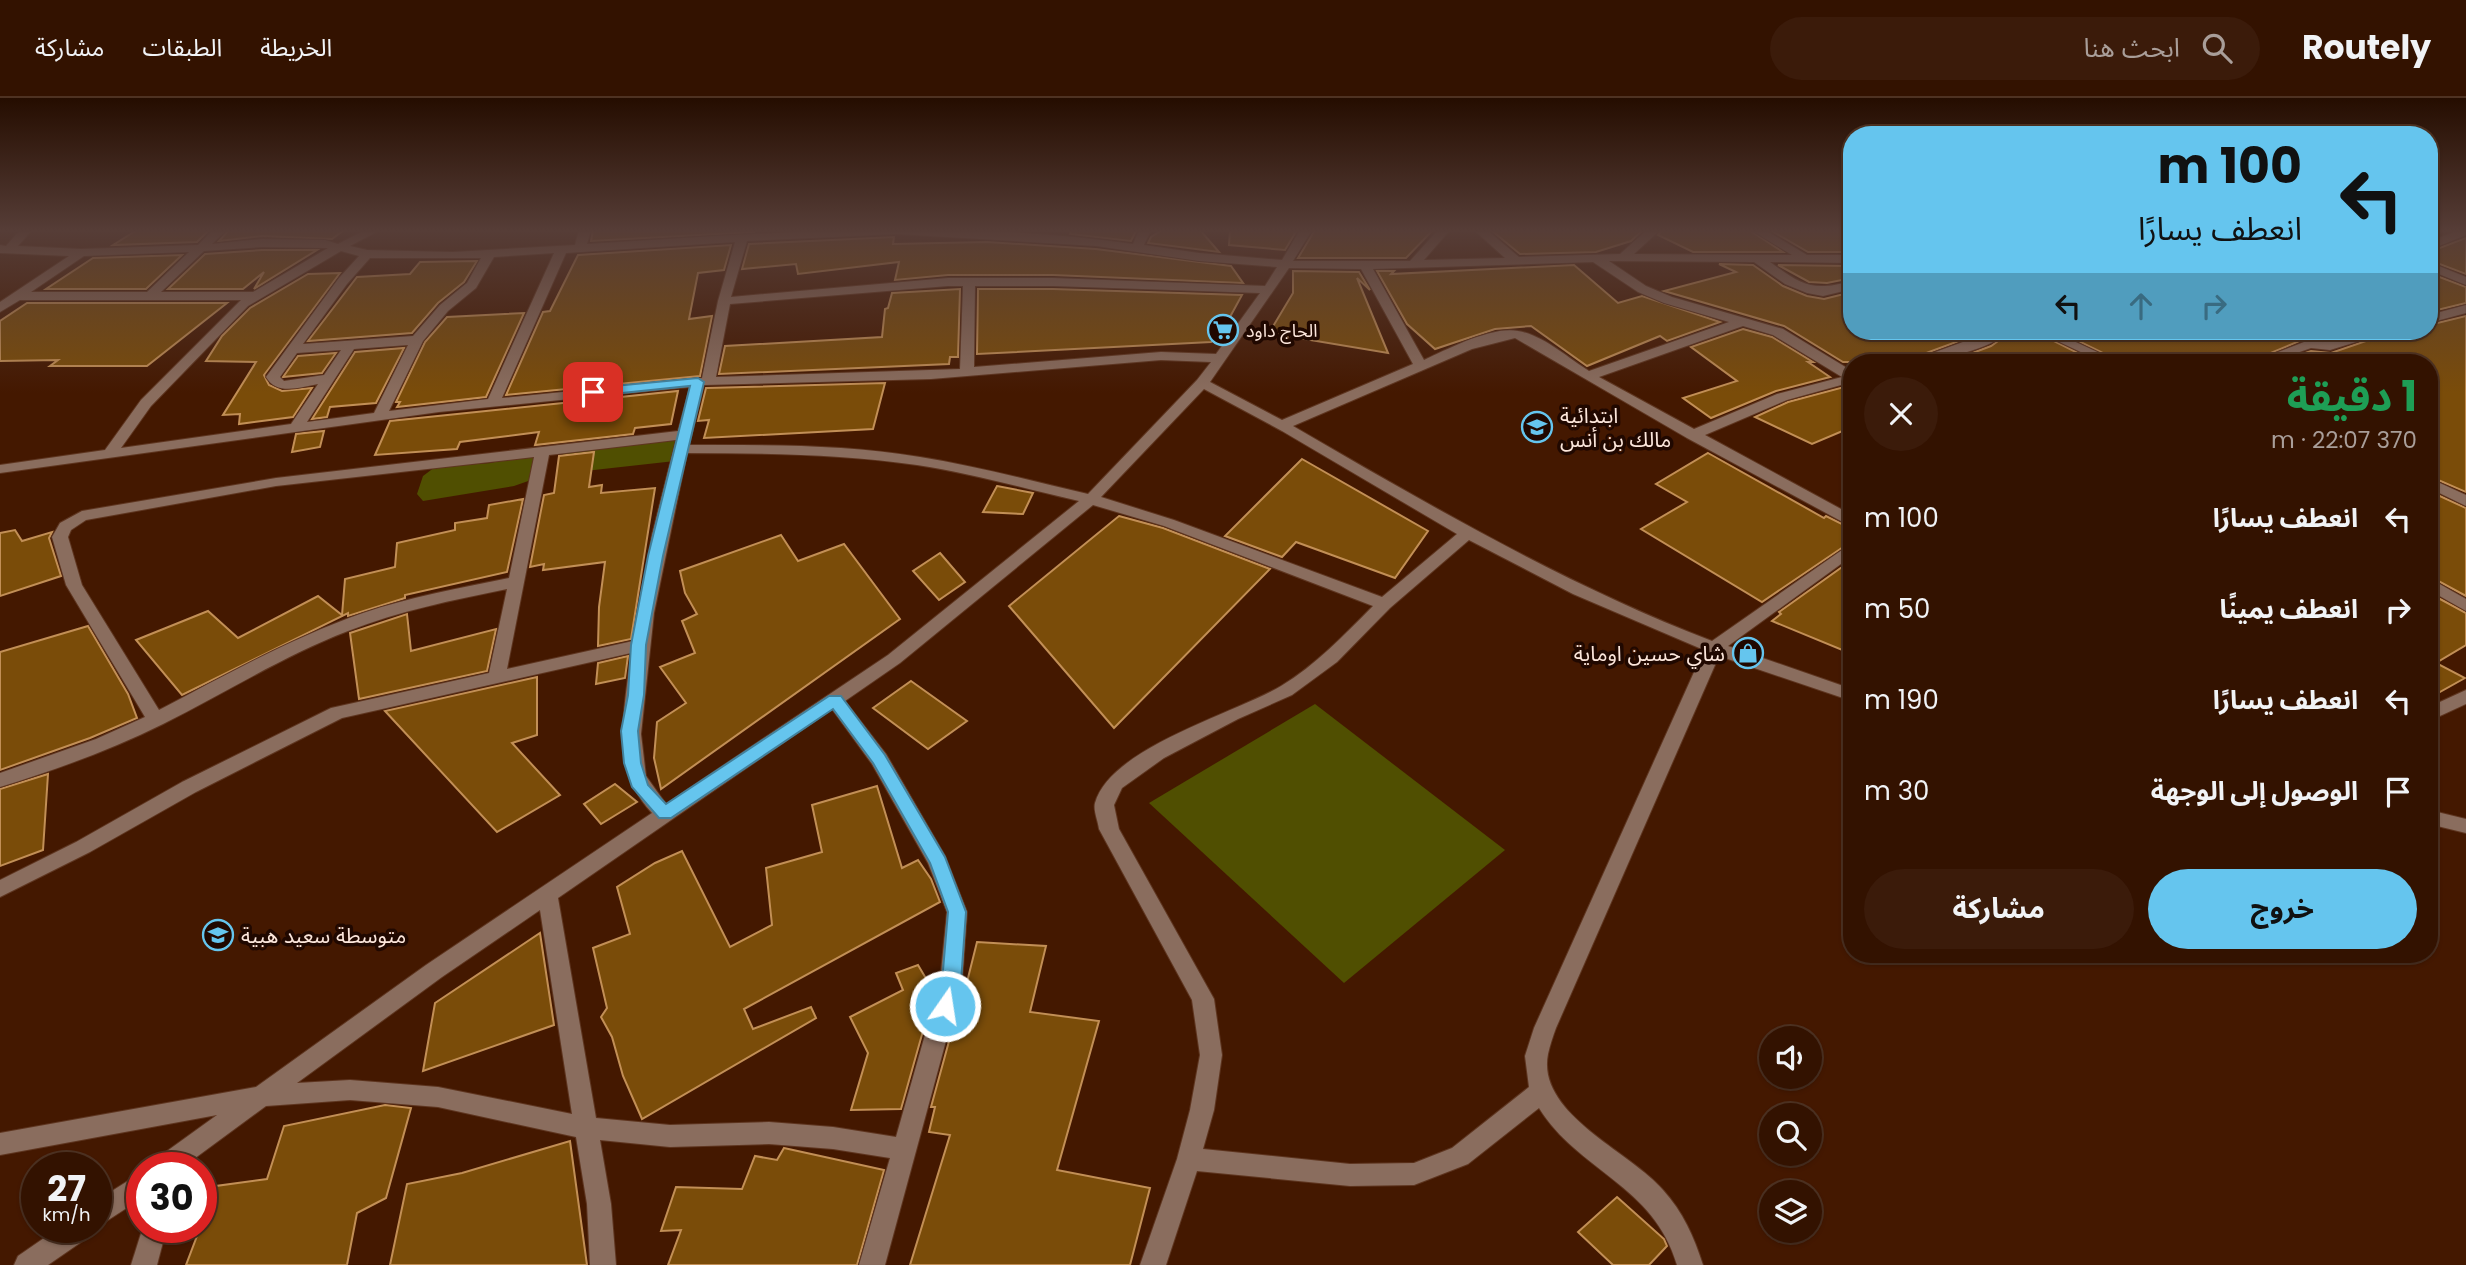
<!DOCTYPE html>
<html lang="ar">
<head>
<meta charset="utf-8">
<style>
  :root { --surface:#331200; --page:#3b1b0a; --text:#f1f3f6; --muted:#a99e99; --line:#4e3222; --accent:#65c5ee }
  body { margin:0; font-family:Poppins,"Noto Sans Arabic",sans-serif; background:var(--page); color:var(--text); direction:rtl; height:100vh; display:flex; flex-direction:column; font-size:26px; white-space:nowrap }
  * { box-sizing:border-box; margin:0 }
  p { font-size:23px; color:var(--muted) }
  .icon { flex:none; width:38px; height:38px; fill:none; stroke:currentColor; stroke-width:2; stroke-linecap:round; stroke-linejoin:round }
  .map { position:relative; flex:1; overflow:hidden; direction:ltr }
  .details { position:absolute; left:1843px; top:256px; width:595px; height:609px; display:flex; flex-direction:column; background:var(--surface); border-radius:28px; box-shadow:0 2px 5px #0004,0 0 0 2px var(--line); direction:rtl }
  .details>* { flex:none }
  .banner { position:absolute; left:1843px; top:28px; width:595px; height:214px; border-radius:28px; box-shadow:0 2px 5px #0004,0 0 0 2px var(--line); direction:rtl; background:#65c5ee; color:#111; overflow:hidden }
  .fabs { position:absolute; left:1759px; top:928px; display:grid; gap:14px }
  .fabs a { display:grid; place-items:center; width:63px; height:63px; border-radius:50%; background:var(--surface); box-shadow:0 2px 5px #0004,0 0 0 2px var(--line); font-size:35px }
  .speed { position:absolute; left:21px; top:1054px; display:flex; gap:14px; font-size:35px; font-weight:700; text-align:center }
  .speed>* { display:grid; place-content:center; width:91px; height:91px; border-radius:50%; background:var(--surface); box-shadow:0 2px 5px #0004,0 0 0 2px var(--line); line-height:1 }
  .speed small { font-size:18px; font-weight:400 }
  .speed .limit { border:10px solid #d22; background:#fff; color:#111 }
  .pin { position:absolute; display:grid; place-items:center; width:60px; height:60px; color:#fff; margin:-30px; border-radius:14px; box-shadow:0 4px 10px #0006 }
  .me { position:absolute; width:77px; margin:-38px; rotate:13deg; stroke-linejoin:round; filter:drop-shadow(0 0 5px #0008) }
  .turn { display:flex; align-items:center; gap:24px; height:147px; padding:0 21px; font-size:32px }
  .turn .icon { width:91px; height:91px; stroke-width:2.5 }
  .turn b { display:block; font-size:49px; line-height:60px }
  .lanes { display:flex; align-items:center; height:66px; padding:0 21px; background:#0003; justify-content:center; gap:35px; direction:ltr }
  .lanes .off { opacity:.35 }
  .round { display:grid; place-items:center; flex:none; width:74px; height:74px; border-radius:37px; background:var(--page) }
  .overview { display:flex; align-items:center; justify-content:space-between; height:119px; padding:0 21px }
  h1 { font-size:42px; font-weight:700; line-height:52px; color:#1e9e55 }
  .action { display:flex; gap:14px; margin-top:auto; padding:14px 21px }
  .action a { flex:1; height:80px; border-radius:42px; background:var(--accent); color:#111; font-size:28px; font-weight:700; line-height:80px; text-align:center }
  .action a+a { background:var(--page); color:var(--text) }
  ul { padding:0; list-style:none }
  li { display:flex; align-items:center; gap:21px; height:91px; padding:0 21px }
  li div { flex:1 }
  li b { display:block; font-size:26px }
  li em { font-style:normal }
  header { display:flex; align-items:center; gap:42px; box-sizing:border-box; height:98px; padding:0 35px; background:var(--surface); border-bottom:2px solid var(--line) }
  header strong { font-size:33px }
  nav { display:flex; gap:38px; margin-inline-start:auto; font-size:24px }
  .search { width:490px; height:63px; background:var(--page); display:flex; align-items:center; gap:18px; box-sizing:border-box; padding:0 24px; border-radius:38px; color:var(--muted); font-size:26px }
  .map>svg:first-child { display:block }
</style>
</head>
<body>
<header>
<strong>Routely</strong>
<div class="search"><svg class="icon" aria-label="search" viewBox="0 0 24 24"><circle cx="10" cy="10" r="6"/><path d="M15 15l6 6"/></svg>ابحث هنا</div>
<nav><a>الخريطة</a><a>الطبقات</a><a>مشاركة</a></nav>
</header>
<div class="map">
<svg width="2466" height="1167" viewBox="0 0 2466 1167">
  <rect width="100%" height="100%" fill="#441800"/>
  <g fill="#504f01">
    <path d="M677,342L675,363L558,376L564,354Z"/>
    <path d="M512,359L519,361L537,359L534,381L514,388L423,403L417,396L423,378L435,369L491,365Z"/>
    <path d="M1315,606L1505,752L1344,885L1149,705Z"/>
  </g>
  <g fill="#7a4c09" stroke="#c28f56" stroke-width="2">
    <path d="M137,132H209L197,144L113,147Z"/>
    <path d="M229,132H344L332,141L262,138L219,143Z"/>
    <path d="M593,132H754V134L591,143Z"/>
    <path d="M1071,132H1136V133L1131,143L1070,136Z"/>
    <path d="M1162,132H1200L1219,154L1148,145L1151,139Z"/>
    <path d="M1230,132H1297L1285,152L1229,147Z"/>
    <path d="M1315,132H1433L1406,160H1298Z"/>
    <path d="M1491,132H1643L1631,143L1596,154L1520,156Z"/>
    <path d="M1663,132H1749L1783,154H1693L1658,137Z"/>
    <path d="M1770,132H1852V154H1808Z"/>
    <path d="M894,139L893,146L987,144L1096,151L1231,168L1243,185L1053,177H948L895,182L899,164L798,176L796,166L742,171L749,146Z"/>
    <path d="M2466,140V176L2429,162V154Z"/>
    <path d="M731,147L724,172L698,175L689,221L712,218L700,278L506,297L543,214L550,213L578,157Z"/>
    <path d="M262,152H317L254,191L264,174L243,191H168L205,156Z"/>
    <path d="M182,157L146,191H46L93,160Z"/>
    <path d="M477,163L464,184L438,205L412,235L308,243L357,179L410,176L420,164Z"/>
    <path d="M1719,166L1753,167L1783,188L1807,198L1824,201L1852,194V233H1986L1902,264H1843L1784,228L1664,193L1736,174Z"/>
    <path d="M1574,167L1618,205L1642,198L1720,224L1667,243L1660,238L1587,268L1531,228L1495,231L1435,251L1407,226L1377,173H1394L1391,176Z"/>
    <path d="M1778,167L1852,168V180L1827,185L1809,184Z"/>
    <path d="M1293,173L1359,174L1370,192L1357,180L1388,255L1269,235L1293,195Z"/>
    <path d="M340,175L264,277L269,287L282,293L312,290L293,319L239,326L240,316L223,317L256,264L206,263L222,238L250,210L308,176Z"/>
    <path d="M2429,175L2466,189V205L2429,214Z"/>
    <path d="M960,191L958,259H950L949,266L719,276L725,248L882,239L885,211L888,210L892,195Z"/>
    <path d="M978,191H1053L1242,197L1219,239L1211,244L977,256Z"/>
    <path d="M27,205H227L147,268H50L58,262L0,263V223Z"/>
    <path d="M524,215L486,299L397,309L400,304H396L425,244L447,219Z"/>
    <path d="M2466,218V394L2429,378V264H2278L2311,253L2331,255L2395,233H2429V227Z"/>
    <path d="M1743,231L1772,239L1813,264H1808L1830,279L1776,293L1711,320L1683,300L1737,283L1691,249Z"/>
    <path d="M2012,233H2034L2096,264H1985L1967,257L1991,248Z"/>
    <path d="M2058,233H2306L2302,242L2249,264H2121Z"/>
    <path d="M404,250L376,305L330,309L327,319L312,321L355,254Z"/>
    <path d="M336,255L322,275L283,279L298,258Z"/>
    <path d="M885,285L873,331L704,340L709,322L698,323L706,290Z"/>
    <path d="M1844,289L1852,294V329L1812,346L1755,319L1788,304Z"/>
    <path d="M678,293L671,326L635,330L633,336L535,347L539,334L460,344L457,351L375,357L390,323Z"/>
    <path d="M324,333L320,349L292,354L296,336Z"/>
    <path d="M594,354L589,389L602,387L601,395L655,390L631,541L598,548L599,509L605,464L543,472L544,466L530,469L544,397L554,395L559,358Z"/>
    <path d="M1708,355L1824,420L1826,418L1852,431V443L1762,504L1641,431L1687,404L1656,386Z"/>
    <path d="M1302,361L1428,433L1395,480L1296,444L1282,459L1225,438Z"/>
    <path d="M997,388L1033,395L1023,416L983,414Z"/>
    <path d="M2429,393L2466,410V498L2429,478Z"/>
    <path d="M523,401L507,474L405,497V500L348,518V515L182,597L136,542L208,513L238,540L318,498L342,517L345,481L395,469L397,445L455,432V425L487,420L489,407Z"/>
    <path d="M1119,418L1163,430L1270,471L1114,630L1009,508Z"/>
    <path d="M15,432L22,443L52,434L49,440L61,478L0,498V435Z"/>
    <path d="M781,437L798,463L844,446L900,521L661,691L654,660L657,624L686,605L660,569L695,555L682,523L697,516L685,495L680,473Z"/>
    <path d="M940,455L965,484L939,502L913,473Z"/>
    <path d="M1852,462V556L1772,523L1781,516L1779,514Z"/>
    <path d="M2429,495L2466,515V547L2436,565L2465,580L2429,600Z"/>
    <path d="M407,516L411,553L496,531L487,573L359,601L350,535Z"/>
    <path d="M88,528L128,596L137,620L90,640L0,672V554Z"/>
    <path d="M628,558L625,580L596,586L598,565Z"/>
    <path d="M537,579V637L512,645L560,697L497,734L385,613Z"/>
    <path d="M911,583L967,623L928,651L873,610Z"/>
    <path d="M48,676L43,752L0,768V691Z"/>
    <path d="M615,686L637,704L601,726L584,706Z"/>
    <path d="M877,688L902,770L918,762L931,781L940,804L744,911L753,931L811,909L816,920L642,1021L623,978L612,939L601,919L607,910L593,850L630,836L617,789L655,765L682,753L730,849L772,827L766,770L822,754L812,707Z"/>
    <path d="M540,835L554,927L423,973L435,905Z"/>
    <path d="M977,844L1046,848L1030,914L1099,923L1057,1072L1150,1090L1130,1167H910L950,1037L929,1034L935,1009H931L954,925L956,928Z"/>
    <path d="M918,867L934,894L901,1011L851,1012L868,955L850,919L903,892L896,875Z"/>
    <path d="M385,1007L411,1010L386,1100L357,1115L347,1167H186L216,1088L267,1081L284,1028Z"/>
    <path d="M570,1043L587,1167H390L407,1086L462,1075Z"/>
    <path d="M784,1050L884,1072L857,1167H668L681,1132L661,1133L676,1089L742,1091L755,1058L777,1062Z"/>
    <path d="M1617,1099L1664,1141L1667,1148L1649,1167H1613L1578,1134Z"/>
  </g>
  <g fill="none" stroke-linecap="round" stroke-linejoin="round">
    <g stroke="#5e351f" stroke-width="2">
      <g id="minor">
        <path d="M20,132H32L18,148L81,151L198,147L213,132H226L212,146L262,141L325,142L338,146L365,132H380L350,148L367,152L453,154L575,147L579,132H591L587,146C768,135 952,120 1133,146L1139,132H1151L1144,147L1199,155L1282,162L1300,132H1312L1293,163H1410L1438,132H1450L1424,162L1505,160L1474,132H1487L1519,159L1620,156L1647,132H1660L1634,156L1792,157L1751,132H1765L1807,157H1852V165L1770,164C1802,187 1812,194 1852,183V191L1823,198L1807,195L1785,186L1754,164L1609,163L1646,188L1672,199L1783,231L1852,273V284L1787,302L1705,337L1852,417V429L1687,340L1515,240L1472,251L1293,328C1429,407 1564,486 1712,543L1852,445V458L1728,548L1852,591V603L1719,558L1556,930C1553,938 1550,947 1548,956C1536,1016 1631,1054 1663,1092C1683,1114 1694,1139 1703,1167H1677C1654,1087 1578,1073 1539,1010L1468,1066L1414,1087L1350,1088L1197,1073L1166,1167H1140L1177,1061L1190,1012L1200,957L1192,902L1099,731C1098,723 1093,712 1095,705C1111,649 1234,616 1281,588C1316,567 1344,537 1373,508L1164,428L1093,407L900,565L845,603L886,656L945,758L967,814L962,884L885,1167H859L890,1060L833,1051L769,1046L670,1049L600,1042L611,1106L616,1167H590L587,1106L576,1039L438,1009L350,1002L266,1008L183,1069H152L156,1061L217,1017L0,1057V1035L256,989L426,867L652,715C609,670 625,611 631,555L342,620L196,694L90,754L0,799V782L76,744L182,684L331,610L489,575L507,491C453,502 399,513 348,533C283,558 225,595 163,626C111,652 55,672 0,689V675L96,641L145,619L66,487L52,439L60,425L82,413L276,380L678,333L690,289L439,314L0,375V367L105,352L141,302L241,202H20L0,214V204L69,158L0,155V147L6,148ZM897,136L1096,148L1199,163L1277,169L1265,188L1053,180H948L731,199L747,143ZM735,144L718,203L702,280L502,300L566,155ZM262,149L328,150L253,194H161L204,153ZM341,153L359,158L339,180L266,279C277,298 300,289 318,286L291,326L121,350L151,308L248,208ZM189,154L147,194H31L84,158ZM554,155L488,301L389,313L423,243L448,213L476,190L494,159ZM370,160H481L467,185L440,207L413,238L303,246L347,186ZM1593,164L1638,194L1664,205L1729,224L1589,273C1568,260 1543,237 1518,233C1492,228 1448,251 1424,262L1373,171ZM1289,170L1361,171L1413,266L1282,322L1210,284ZM948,188H963L960,271L716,279L730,206ZM975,188H1053L1260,195L1216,256L1161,254L974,269ZM1743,228L1773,237L1842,279L1777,296L1694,331L1599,279ZM408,247L374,315L307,324L354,251ZM341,252L324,277L284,283L280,279L297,255ZM1161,262L1211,264L1197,282L1088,396C1032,383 976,368 920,359C843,346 766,347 689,347L704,287L931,281ZM1204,291L1282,333L1457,436L1382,499L1174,422L1101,399ZM676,342L652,437L633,543L507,571L549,357ZM687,355C764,355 840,356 917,367C971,375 1026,391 1079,403L888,557L666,706L646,678L641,636L654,515ZM534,359L509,480C460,490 410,499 363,515C291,540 226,577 159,612L82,487L68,439L71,432L86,422L276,388ZM1469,442L1573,496L1704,552L1534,930L1525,958L1529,989L1452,1050L1414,1065L1350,1066L1203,1051L1214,1012L1222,957L1214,901L1119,731L1114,707L1122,690L1164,660L1238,621L1292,597L1337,564L1390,510ZM832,611L872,666L928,765L947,814L940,884L896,1039L833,1029L769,1024L670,1027L596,1020L558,800ZM540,812L572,1016L438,989L350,982L297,985L442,879Z"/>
        <path d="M2459,132H2466V137L2429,152V144Z"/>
        <path d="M2429,164L2466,179V187L2429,172Z"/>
        <path d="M2466,207V215L2429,225V217Z"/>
        <path d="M1993,233H2010C1991,251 1935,265 1908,264Z"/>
        <path d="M2036,233H2052L2119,264H2102Z"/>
        <path d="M2309,233H2321L2318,243C2343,245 2367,232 2392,233L2330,252L2311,250L2271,264H2252L2304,244Z"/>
        <path d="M2429,380L2466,397V408L2429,390Z"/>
        <path d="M2429,480L2466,501V513L2429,492Z"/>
        <path d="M2466,592V606L2429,623V609Z"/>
        <path d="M2429,712L2466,721V735L2429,726Z"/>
        <path d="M142,1074V1100L96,1130L93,1129L90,1138L48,1167H14L18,1158L60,1129H96V1103Z"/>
        <path d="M143,1129H167L157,1167H131Z"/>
      </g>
    </g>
    <use href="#minor" fill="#8a6d5e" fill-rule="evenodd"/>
  </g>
  <linearGradient id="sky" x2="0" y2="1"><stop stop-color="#250d00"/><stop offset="0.45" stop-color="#563d37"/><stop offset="1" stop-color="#563d37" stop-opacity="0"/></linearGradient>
  <rect width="2466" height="295" fill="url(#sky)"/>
  <path fill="#65c5ee" stroke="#42809b" stroke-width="2" d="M698,280L704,284L663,458L646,547L644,597L638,633L641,665L648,687L666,706L829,598H841L885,657L945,759L966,814L961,884L952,914L945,916L938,914L935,908L942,884L948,814L930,765L873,665L833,611L671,720H659L632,689L624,665L621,633L628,597L631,547L648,458L690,288L593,298L587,294L593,290Z"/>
  <defs>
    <g id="supermarket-ring" transform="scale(1.575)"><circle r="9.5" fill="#200800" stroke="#65c5ee" stroke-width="1.5"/><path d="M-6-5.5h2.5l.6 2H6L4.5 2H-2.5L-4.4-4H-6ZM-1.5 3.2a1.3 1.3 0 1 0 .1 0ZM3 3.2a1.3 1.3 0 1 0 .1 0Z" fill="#65c5ee"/></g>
    <g id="school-ring" transform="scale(1.575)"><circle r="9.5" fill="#200800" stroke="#65c5ee" stroke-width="1.5"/><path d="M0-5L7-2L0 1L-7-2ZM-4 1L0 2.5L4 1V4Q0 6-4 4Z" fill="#65c5ee"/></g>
    <g id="shop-ring" transform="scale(1.575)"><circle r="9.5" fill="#200800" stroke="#65c5ee" stroke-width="1.5"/><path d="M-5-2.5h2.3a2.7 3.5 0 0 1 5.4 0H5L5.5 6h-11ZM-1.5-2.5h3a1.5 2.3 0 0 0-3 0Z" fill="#65c5ee"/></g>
  </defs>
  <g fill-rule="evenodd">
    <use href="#supermarket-ring" x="1223" y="232"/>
    <use href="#school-ring" x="1537" y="329"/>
    <use href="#shop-ring" x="1748" y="555"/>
    <use href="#school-ring" x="218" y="837"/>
  </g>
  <g text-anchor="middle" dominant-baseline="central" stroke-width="7" stroke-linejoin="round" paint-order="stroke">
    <g font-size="18" fill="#fce6db" stroke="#200800" text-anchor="start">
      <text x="1246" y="232">الحاج داود</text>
    </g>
    <g font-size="21" fill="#fce6db" stroke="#200800" text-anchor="start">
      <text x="1560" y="317">ابتدائية<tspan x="1560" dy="24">مالك بن أنس</tspan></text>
      <text x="1725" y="555" text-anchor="end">شاي حسين اوماية</text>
      <text x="241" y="837">متوسطة سعيد هبية</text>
    </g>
  </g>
</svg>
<div class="fabs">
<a><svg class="icon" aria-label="sound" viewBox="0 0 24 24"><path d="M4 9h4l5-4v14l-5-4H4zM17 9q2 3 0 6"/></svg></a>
<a><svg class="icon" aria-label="search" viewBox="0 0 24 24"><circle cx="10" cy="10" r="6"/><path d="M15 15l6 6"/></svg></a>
<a><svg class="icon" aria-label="layers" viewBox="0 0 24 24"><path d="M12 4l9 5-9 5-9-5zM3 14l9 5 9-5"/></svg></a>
</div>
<div class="speed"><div>27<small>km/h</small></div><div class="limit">30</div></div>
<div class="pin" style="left:593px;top:294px;background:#d93025"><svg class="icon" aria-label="arrive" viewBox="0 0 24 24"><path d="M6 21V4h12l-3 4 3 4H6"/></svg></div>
<svg class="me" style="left:945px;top:908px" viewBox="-20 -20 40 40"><circle r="17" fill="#65c5ee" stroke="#fff" stroke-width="3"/><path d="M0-11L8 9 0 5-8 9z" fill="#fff"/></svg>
<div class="banner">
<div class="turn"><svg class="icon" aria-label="left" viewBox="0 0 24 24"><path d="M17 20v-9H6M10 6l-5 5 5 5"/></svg><div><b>100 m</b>انعطف يسارًا</div></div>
<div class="lanes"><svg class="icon" aria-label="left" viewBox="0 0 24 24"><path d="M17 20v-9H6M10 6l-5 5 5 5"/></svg><svg class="icon off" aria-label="ahead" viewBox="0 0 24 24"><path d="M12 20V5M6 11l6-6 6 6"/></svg><svg class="icon off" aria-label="right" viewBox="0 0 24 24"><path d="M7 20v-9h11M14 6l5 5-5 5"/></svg></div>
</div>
<section class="details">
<div class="overview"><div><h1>1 دقيقة</h1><p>370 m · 22:07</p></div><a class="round"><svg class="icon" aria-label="close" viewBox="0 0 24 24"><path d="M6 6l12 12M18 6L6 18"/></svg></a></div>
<ul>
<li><svg class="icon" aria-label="left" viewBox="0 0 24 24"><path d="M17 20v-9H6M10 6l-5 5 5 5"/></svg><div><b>انعطف يسارًا</b></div><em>100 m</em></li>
<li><svg class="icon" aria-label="right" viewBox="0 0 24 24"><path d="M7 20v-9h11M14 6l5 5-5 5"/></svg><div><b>انعطف يمينًا</b></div><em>50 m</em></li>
<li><svg class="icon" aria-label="left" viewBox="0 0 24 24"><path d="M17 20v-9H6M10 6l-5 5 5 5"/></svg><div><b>انعطف يسارًا</b></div><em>190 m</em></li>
<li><svg class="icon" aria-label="arrive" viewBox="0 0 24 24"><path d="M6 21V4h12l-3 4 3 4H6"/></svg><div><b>الوصول إلى الوجهة</b></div><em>30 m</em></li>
</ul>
<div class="action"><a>خروج</a><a>مشاركة</a></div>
</section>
</div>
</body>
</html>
